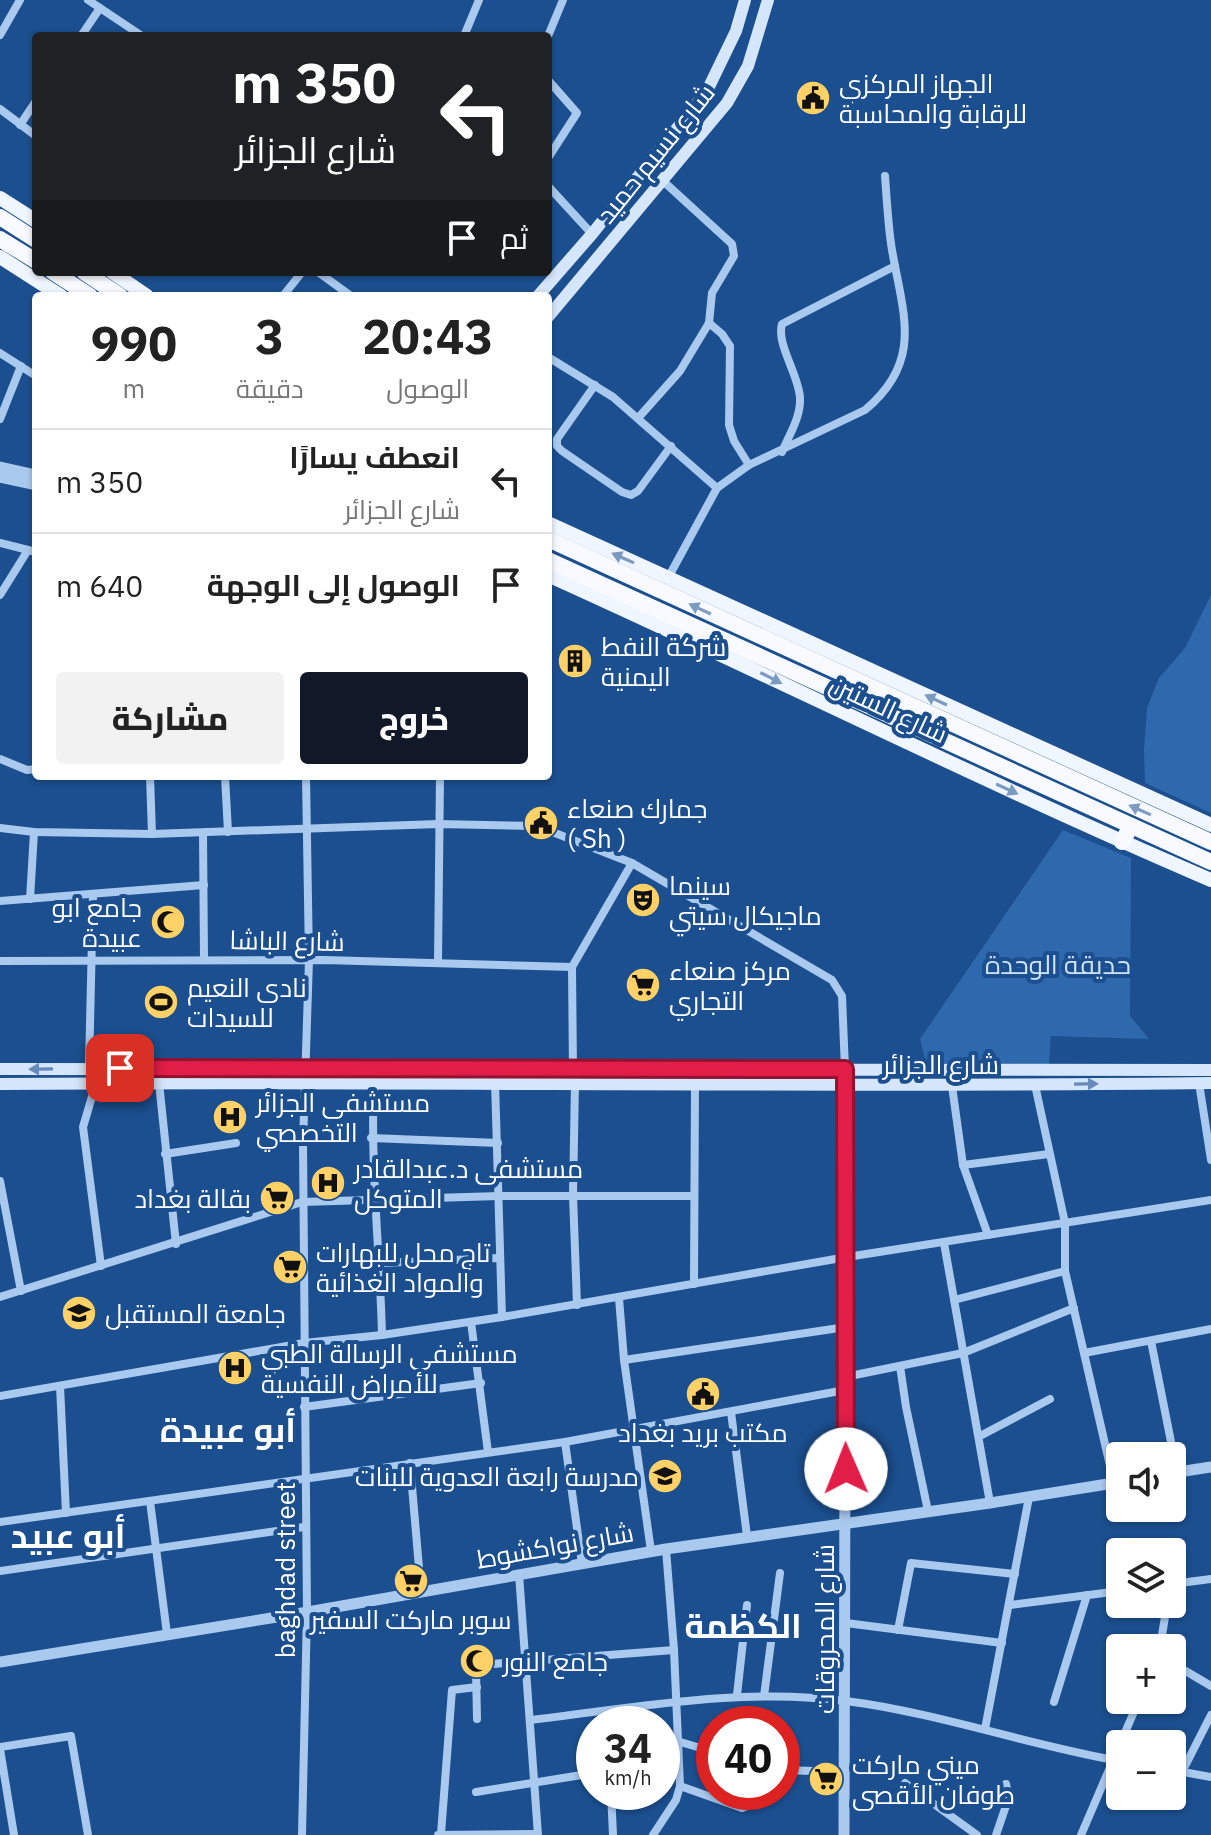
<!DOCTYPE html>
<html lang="ar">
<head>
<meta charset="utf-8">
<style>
  :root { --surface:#fff; --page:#f2f2f2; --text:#222; --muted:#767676; --line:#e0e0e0; --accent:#111827 }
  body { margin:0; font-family:"IBM Plex Sans",Cairo,sans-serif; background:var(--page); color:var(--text); direction:rtl; height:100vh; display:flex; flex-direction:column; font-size:30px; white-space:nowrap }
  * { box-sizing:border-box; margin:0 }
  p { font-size:26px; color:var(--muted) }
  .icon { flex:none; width:44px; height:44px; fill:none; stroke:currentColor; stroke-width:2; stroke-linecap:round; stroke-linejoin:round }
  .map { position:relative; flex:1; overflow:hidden; direction:ltr }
  .drawer { position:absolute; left:32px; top:292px; width:520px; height:488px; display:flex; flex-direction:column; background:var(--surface); border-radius:8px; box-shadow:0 2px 6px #0004; direction:rtl }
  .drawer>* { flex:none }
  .hud { position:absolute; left:32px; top:32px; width:520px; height:244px; border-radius:8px; box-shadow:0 2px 6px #0004; direction:rtl; background:#202124; color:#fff; overflow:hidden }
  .tools { position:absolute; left:1106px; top:1442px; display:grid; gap:16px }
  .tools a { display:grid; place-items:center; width:80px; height:80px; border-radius:8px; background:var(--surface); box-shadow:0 2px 6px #0004; font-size:40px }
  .speed { position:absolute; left:576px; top:1706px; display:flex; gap:16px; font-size:40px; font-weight:700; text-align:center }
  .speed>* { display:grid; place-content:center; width:104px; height:104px; border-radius:50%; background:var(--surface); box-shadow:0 2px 6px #0004; line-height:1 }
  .speed small { font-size:20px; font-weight:400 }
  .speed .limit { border:12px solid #d22; background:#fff; color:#111 }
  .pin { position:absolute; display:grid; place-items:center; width:68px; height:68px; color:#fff; margin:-34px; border-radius:16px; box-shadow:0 4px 12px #0006 }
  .me { position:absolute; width:88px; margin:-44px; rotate:359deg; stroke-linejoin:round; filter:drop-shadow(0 0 6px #0008) }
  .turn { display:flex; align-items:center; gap:28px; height:168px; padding:0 24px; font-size:36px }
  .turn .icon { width:104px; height:104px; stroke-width:2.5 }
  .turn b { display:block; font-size:56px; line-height:68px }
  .then { display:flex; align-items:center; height:76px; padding:0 24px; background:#0003; gap:16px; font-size:30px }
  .eta { display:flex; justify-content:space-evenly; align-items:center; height:136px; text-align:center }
  .eta b { font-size:48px; font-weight:800; line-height:56px }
  .primary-button { display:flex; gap:16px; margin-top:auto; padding:16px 24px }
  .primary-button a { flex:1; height:92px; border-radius:8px; background:var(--accent); color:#fff; font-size:32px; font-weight:800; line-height:92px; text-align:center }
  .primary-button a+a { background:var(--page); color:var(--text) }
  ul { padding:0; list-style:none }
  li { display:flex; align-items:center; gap:24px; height:104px; padding:0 24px; border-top:2px solid var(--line) }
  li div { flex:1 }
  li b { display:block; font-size:30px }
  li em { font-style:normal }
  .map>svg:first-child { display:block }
</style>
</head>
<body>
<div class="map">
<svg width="1211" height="1835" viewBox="0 0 1211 1835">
  <rect width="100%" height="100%" fill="#1b4f8f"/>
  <g fill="#2e69ad">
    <path d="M1211,595V813L1145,783L1144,749L1147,708L1159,678L1185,648Z"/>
    <path d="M1063,830L1131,858L1130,1016L1149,1039L1051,1036L1049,1064L926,1063L920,1039Z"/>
  </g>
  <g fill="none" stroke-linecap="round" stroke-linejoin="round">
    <g stroke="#a9c9ee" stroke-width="8">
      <path d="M88,0L142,36"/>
      <path d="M0,35L20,0"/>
      <path d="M81,36L100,8"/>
      <path d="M464,36L479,0"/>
      <path d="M548,36L563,0"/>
      <path d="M548,80L577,113L548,158"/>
      <path d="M0,109L36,136"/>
      <path d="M20,125L36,101"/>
      <path d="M548,186L592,234"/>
      <path d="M318,272L351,296"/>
      <path d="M283,296L302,272"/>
      <path d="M709,323L722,334L730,346L729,425L734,441L749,465"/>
      <path d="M0,353L36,376"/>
      <path d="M548,357L613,397L717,488"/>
      <path d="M595,385L557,439V446L562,451L622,492L631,495L638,491L671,446"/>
      <path d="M639,417L680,371L709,323L712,293L734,256L732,244L663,181"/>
      <path d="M0,419L21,366"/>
      <path d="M782,452C789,435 801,417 800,398C799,375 776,344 782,324L895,266"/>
      <path d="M0,543L36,552"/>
      <path d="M668,578L717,488L749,465L865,410C924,361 903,314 892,250C888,226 887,201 885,176"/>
      <path d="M0,595L28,550"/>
      <path d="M0,759L27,770L36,769"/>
      <path d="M150,776L152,834"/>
      <path d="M225,776L228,832"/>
      <path d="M0,828L34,832L152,834L438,824L537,826L632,863L832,980L842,996L845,1069"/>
      <path d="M203,833L204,959"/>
      <path d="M30,899L34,832"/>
      <path d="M0,901L204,885"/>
      <path d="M0,961L324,960L572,967"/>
      <path d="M438,962L440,776"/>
      <path d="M89,1068L93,895"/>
      <path d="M573,1071L572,967L632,863"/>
      <path d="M374,1082C370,1166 380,1251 382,1335"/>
      <path d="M495,1082L502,1317"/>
      <path d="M575,1082L573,1195L577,1305"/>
      <path d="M96,1083L83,1127L101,1266"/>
      <path d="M159,1083L176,1244"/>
      <path d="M1199,1083L1211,1160"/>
      <path d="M1035,1085L1065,1223V1271L1114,1483"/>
      <path d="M952,1086L963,1165L988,1235"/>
      <path d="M371,1138L498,1143"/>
      <path d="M165,1154L236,1143"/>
      <path d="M963,1165L1049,1154"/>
      <path d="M0,1181L21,1291"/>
      <path d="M944,1243L990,1503"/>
      <path d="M380,1263L500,1258"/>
      <path d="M694,1284L695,1083"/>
      <path d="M0,1297L302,1202L499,1196H694"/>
      <path d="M619,1298L624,1360L651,1551"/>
      <path d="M954,1300L1065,1271"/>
      <path d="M471,1322L488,1452"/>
      <path d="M1151,1341L1177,1472"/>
      <path d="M1084,1353L1211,1329"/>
      <path d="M624,1360L846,1327"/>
      <path d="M900,1366L906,1407L928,1511"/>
      <path d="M845,1377L963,1353L1074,1308"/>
      <path d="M60,1386L66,1513"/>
      <path d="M0,1396L304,1343L382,1335L502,1317L847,1257L1211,1200"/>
      <path d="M304,1407L481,1383"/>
      <path d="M731,1412L747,1536"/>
      <path d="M980,1436L1050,1399"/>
      <path d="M565,1442L582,1564"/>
      <path d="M410,1463L421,1591"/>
      <path d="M150,1501L167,1634"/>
      <path d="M0,1522L565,1442L845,1390"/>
      <path d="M0,1571L304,1527"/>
      <path d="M519,1574L538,1835"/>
      <path d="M1172,1584L1211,1579"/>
      <path d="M1010,1605L1120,1591"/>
      <path d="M846,1623L1002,1643"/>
      <path d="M898,1630L911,1563L1015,1574"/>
      <path d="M1160,1648L1167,1604"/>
      <path d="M1172,1663L1211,1686"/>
      <path d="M737,1695L747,1605"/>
      <path d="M764,1696L780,1573"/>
      <path d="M1054,1702L1087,1595"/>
      <path d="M477,1719L476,1670L479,1665L674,1650"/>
      <path d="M530,1720C634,1708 741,1687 846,1701C939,1713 1028,1745 1120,1761"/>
      <path d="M985,1729L1029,1497"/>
      <path d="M677,1741L714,1752"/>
      <path d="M0,1747L71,1736L88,1835"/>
      <path d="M0,1749L14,1835"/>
      <path d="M662,1766L678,1764"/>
      <path d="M782,1770L844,1772"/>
      <path d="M1172,1770L1211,1777"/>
      <path d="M1182,1772L1211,1715"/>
      <path d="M905,1783L977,1835"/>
      <path d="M680,1786L742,1808L749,1805L752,1792"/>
      <path d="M476,1792L594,1773"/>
      <path d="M611,1792L613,1835"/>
      <path d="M441,1834L452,1690L477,1687"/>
      <path d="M302,1835L307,1612L303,1143L309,960L306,776"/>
      <path d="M438,1835L537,1834"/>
      <path d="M653,1835L676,1800L680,1786L674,1650L666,1549"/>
      <path d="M996,1835L1009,1797L1006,1784"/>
      <path d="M1081,1835L1139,1700"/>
    </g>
    <g stroke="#a9c9ee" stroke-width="11">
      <path d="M0,467L36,475"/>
      <path d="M0,477L36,485"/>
      <path d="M1172,1473L1211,1467"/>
      <path d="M0,1662L302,1613L666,1549L990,1503L1120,1482"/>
      <path d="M844,1835L846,1086"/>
    </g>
    <g stroke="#d6e6fa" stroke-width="12">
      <path d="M538,296L592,234L707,91L736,31L745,0"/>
      <path d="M548,317L727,103L748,66L768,0"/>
      <path d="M0,1069L1211,1070"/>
      <path d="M0,1084C404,1081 807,1088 1211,1083"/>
    </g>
    <g stroke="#f0f6ff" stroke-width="14">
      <path d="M0,198L36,221"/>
      <path d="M0,257L61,296"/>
      <path d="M112,272L147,296"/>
      <path d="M548,523L1211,825"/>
      <path d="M548,575C770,675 987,784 1211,880"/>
    </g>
    <g stroke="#f8faff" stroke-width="16">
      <path d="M0,217L36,240"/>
      <path d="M0,239L36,261"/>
      <path d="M53,272L90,296"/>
      <path d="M84,272L120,296"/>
      <path d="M548,539L1211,842"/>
      <path d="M548,560L1211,862"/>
      <path d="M1122,842L1131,826"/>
    </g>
  </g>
  <defs><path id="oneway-solid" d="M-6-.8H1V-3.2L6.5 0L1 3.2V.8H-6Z" transform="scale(2)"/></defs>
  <g fill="#7b9ac1">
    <use href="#oneway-solid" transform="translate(623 558) rotate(-156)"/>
    <use href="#oneway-solid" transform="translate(771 678) rotate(27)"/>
    <use href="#oneway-solid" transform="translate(936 700) rotate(-155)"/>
    <use href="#oneway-solid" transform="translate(1007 789) rotate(25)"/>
  </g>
  <g fill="#7e9cc1">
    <use href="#oneway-solid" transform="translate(700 609) rotate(-155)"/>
    <use href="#oneway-solid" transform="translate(1140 810) rotate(-156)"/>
  </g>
  <g fill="#668bba">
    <use href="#oneway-solid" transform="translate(41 1069) rotate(179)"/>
    <use href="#oneway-solid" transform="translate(1086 1084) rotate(-1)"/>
  </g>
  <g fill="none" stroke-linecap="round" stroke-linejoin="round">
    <g stroke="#92132f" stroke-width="20">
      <path id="route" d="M120,1068L845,1069L846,1469"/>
    </g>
    <use href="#route" stroke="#e11d48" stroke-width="14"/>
  </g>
  <defs>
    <g id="civic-disc" transform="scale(1.8)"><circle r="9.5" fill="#ffd166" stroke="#1b4f8f"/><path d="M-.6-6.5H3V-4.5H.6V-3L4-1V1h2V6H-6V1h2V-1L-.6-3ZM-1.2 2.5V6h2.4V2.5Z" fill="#111"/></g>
    <g id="building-disc" transform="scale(1.8)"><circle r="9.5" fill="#ffd166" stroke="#1b4f8f"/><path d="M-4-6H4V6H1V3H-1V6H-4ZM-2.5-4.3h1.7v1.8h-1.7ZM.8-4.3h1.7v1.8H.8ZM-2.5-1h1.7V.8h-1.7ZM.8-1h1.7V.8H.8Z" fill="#111"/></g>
    <g id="theatre-disc" transform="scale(1.8)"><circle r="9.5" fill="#ffd166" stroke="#1b4f8f"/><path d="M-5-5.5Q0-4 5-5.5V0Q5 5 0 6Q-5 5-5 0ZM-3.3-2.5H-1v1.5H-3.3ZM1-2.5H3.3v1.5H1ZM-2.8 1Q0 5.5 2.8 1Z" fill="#111"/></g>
    <g id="mosque-disc" transform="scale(1.8)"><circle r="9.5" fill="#ffd166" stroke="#1b4f8f"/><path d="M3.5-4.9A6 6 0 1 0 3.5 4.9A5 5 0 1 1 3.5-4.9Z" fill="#111"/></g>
    <g id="supermarket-disc" transform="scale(1.8)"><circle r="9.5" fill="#ffd166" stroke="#1b4f8f"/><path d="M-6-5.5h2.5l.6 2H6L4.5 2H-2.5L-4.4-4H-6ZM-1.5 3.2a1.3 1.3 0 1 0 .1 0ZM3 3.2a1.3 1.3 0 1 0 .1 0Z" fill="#111"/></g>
    <g id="stadium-disc" transform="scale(1.8)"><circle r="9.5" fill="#ffd166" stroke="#1b4f8f"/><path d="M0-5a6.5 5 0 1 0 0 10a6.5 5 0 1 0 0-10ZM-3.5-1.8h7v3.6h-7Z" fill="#111"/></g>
    <g id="hospital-disc" transform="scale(1.8)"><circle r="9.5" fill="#ffd166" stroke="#1b4f8f"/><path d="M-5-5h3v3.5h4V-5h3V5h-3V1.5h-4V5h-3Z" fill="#111"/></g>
    <g id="university-disc" transform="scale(1.8)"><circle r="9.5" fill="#ffd166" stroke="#1b4f8f"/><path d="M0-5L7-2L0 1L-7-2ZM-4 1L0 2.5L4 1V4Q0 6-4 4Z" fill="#111"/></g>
    <g id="school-disc" transform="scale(1.8)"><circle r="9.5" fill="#ffd166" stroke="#1b4f8f"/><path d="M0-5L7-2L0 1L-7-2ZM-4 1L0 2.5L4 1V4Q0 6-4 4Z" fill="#111"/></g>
  </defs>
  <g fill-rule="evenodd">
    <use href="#civic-disc" x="813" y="98"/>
    <use href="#building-disc" x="575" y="661"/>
    <use href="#civic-disc" x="541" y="823"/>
    <use href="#theatre-disc" x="643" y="900"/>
    <use href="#mosque-disc" x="168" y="922"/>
    <use href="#supermarket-disc" x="643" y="985"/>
    <use href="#stadium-disc" x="161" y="1002"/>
    <use href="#hospital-disc" x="230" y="1117"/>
    <use href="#hospital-disc" x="328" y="1183"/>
    <use href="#supermarket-disc" x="277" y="1198"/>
    <use href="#supermarket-disc" x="290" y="1267"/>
    <use href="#university-disc" x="79" y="1313"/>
    <use href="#hospital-disc" x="235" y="1368"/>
    <use href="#civic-disc" x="703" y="1394"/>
    <use href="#school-disc" x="665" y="1476"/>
    <use href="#supermarket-disc" x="411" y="1581"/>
    <use href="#mosque-disc" x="477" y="1661"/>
    <use href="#supermarket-disc" x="826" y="1779"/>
  </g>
  <g text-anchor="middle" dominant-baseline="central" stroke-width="8" stroke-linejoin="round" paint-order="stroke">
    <g font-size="26" fill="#fff" stroke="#1b4f8f" text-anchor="start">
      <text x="839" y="83">الجهاز المركزي<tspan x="839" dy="30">للرقابة والمحاسبة</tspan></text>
      <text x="601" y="646">شركة النفط<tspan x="601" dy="30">اليمنية</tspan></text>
      <text x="567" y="808">جمارك صنعاء<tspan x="567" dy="30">( Sh )</tspan></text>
      <text x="669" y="885">سينما<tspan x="669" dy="30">ماجيكال سيتي</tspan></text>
      <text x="142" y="907" text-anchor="end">جامع ابو<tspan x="142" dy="30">عبيدة</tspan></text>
      <text x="669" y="970">مركز صنعاء<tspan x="669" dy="30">التجاري</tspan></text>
      <text x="187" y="987">نادي النعيم<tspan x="187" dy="30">للسيدات</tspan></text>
      <text x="256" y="1102">مستشفى الجزائر<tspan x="256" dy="30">التخصصي</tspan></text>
      <text x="354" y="1168">مستشفى د.عبدالقادر<tspan x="354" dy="30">المتوكل</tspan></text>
      <text x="251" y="1198" text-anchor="end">بقالة بغداد</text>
      <text x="316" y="1252">تاج محل للبهارات<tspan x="316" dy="30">والمواد الغذائية</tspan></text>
      <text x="105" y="1313">جامعة المستقبل</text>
      <text x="261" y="1353">مستشفى الرسالة الطبي<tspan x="261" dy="30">للأمراض النفسية</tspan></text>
      <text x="703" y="1432" text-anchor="middle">مكتب بريد بغداد</text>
      <text x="639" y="1476" text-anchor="end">مدرسة رابعة العدوية للبنات</text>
      <text x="411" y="1619" text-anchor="middle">سوبر ماركت السفير</text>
      <text x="503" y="1661">جامع النور</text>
      <text x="852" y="1764">ميني ماركت<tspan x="852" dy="30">طوفان الأقصى</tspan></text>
    </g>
    <g font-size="26" fill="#fff" stroke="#1b4f8f">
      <text transform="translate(655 153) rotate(-51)">شارع نسيم حميد</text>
      <text transform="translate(889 708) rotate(25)">شارع الستين</text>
      <text transform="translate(287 940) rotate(1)">شارع الباشا</text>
      <text x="941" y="1064">شارع الجزائر</text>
      <text transform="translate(555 1545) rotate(-10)">شارع نواكشوط</text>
      <text transform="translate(285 1570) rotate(-90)">baghdad street</text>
      <text transform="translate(824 1629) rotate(-90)">شارع المحروقات</text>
    </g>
    <g font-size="26" fill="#cfe3fa" stroke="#1b4f8f">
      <text x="1058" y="964">حديقة الوحدة</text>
    </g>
    <g font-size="34" font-weight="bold" fill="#fff" stroke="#1b4f8f">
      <text x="228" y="1429">أبو عبيدة</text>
      <text x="68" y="1535">أبو عبيد</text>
      <text x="743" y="1625">الكظمة</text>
    </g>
  </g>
</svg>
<div class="tools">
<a><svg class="icon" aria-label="sound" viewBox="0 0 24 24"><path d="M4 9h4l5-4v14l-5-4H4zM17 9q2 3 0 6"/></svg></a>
<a><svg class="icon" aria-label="layers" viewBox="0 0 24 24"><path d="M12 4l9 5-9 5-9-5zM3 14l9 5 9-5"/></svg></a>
<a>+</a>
<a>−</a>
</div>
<div class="speed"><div>34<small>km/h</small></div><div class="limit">40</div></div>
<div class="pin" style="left:120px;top:1068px;background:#d93025"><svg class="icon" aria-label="arrive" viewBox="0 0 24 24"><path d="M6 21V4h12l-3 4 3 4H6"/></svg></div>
<svg class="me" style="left:846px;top:1469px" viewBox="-20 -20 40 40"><circle r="19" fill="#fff"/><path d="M0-13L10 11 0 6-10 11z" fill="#e11d48"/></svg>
<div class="hud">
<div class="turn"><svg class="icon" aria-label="left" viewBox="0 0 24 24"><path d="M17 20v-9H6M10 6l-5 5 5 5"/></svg><div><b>350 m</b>شارع الجزائر</div></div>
<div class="then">ثم<svg class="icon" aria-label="arrive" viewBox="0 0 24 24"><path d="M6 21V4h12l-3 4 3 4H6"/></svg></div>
</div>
<section class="drawer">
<div class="eta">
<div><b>20:43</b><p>الوصول</p></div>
<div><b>3</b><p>دقيقة</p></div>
<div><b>990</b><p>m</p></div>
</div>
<ul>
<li><svg class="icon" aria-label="left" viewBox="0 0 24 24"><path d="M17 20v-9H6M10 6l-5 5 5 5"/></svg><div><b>انعطف يسارًا</b><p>شارع الجزائر</p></div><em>350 m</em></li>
<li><svg class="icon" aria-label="arrive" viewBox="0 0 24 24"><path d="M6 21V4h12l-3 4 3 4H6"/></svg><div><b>الوصول إلى الوجهة</b></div><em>640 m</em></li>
</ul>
<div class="primary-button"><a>خروج</a><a>مشاركة</a></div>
</section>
</div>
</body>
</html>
